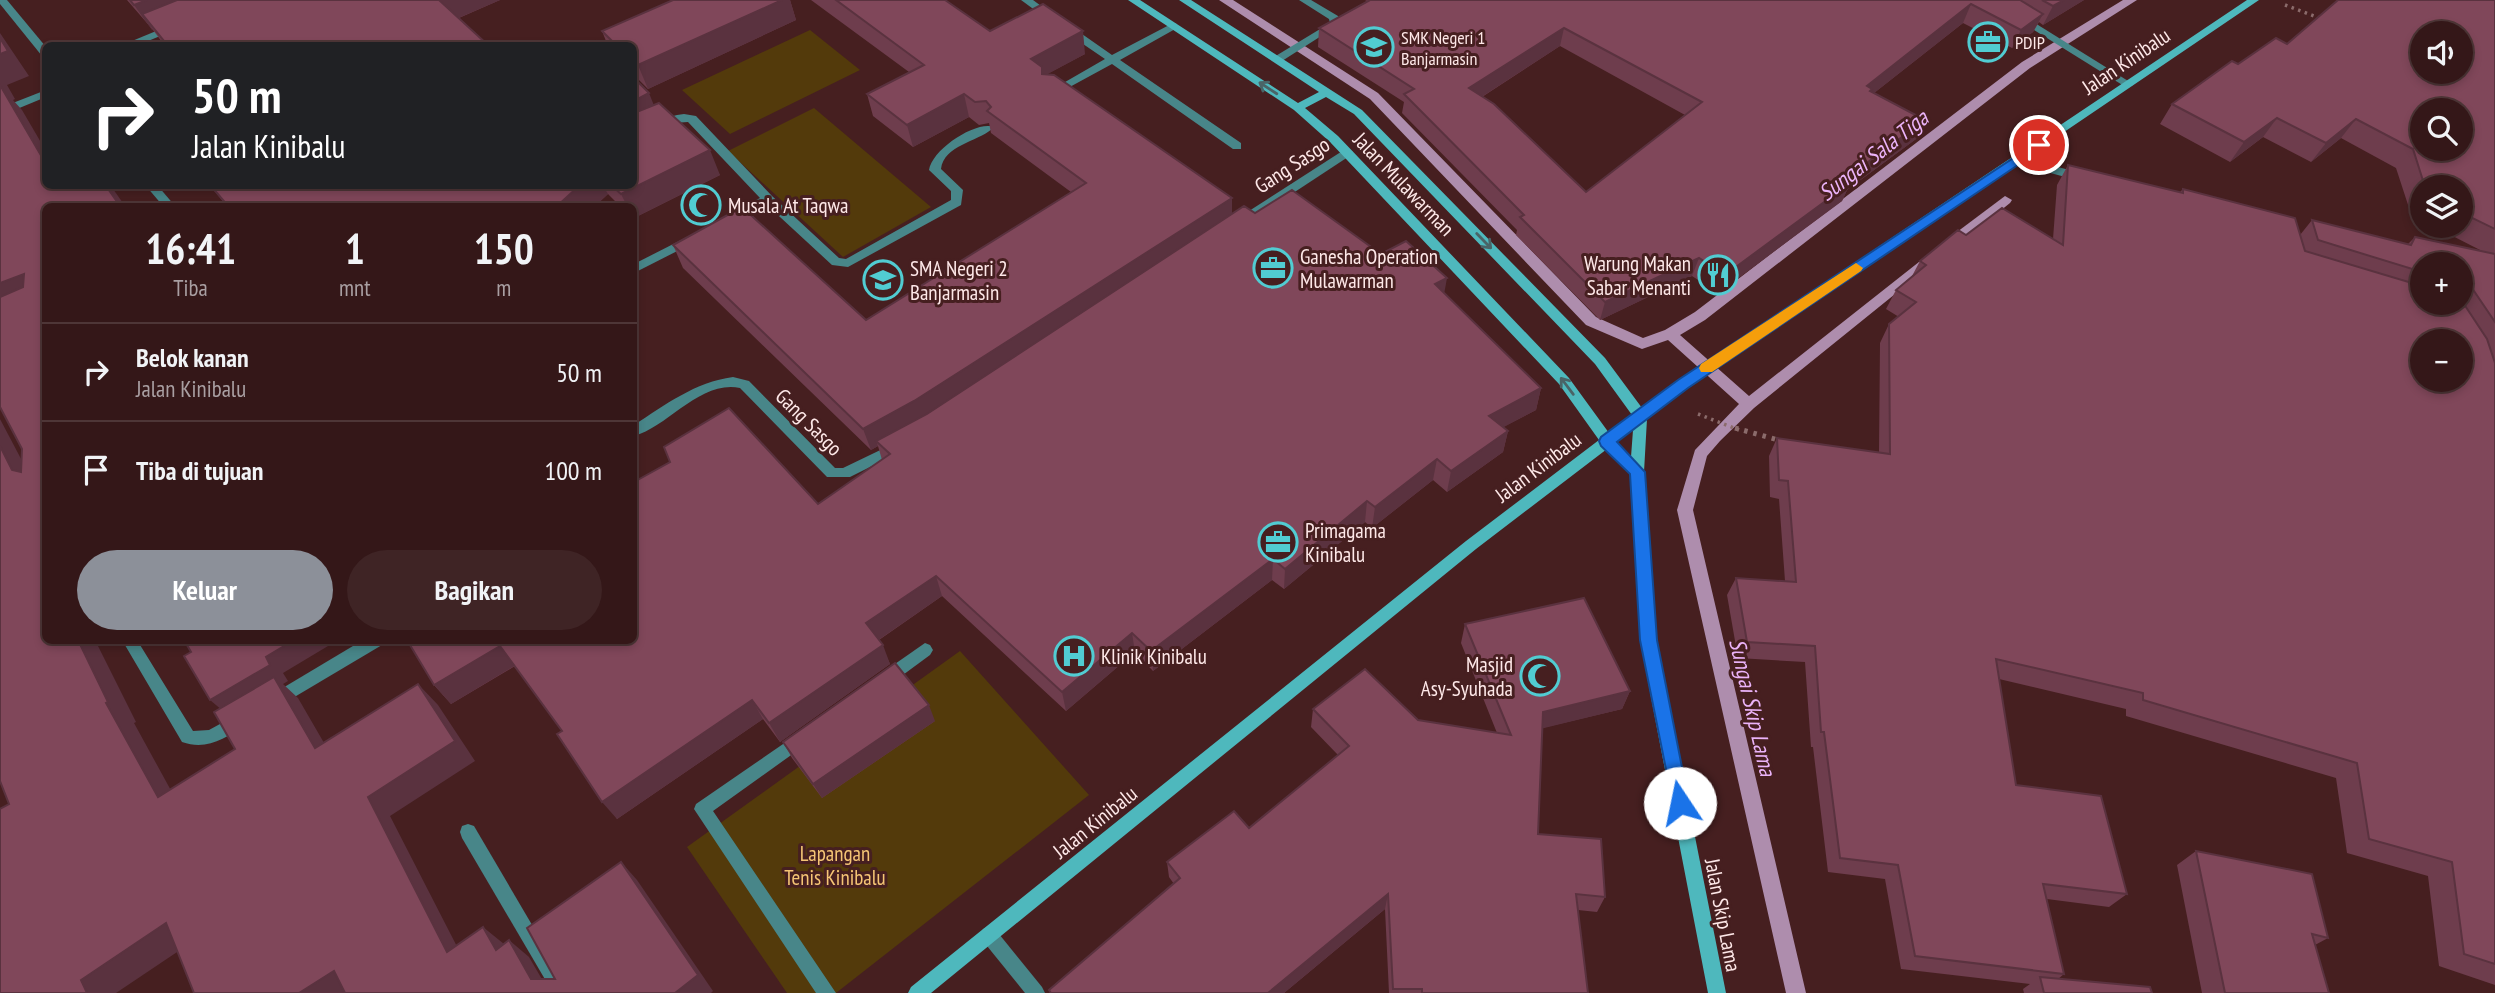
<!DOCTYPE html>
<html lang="id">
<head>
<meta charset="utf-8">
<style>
  :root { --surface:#341718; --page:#3f2425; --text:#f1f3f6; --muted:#a99fa2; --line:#4e3637; --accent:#8c9099 }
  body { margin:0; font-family:"PT Sans Narrow",sans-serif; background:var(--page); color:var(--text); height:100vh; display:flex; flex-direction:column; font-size:26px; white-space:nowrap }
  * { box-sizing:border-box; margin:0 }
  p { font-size:23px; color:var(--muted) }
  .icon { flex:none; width:38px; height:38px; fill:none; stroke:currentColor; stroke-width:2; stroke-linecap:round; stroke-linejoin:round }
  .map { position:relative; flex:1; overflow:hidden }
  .side { position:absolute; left:42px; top:203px; width:595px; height:441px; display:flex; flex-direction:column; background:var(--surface); border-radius:10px; box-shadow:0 4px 10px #0003,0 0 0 2px var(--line) }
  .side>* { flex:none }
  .banner { position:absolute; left:42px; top:42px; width:595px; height:147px; border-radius:10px; box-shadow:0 4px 10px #0003,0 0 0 2px var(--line); background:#202124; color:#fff; overflow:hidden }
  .tools { position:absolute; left:2410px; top:21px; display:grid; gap:14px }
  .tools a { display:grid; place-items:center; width:63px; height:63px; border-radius:50%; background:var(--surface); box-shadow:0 4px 10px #0003,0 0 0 2px var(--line); font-size:35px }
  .pin { position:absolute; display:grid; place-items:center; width:60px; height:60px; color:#fff; margin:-30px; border:4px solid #fff; border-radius:50%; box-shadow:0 2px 7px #0007 }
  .me { position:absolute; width:77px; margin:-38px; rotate:349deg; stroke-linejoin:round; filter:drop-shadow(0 0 5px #0008) }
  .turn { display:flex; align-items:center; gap:24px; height:147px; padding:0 35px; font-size:32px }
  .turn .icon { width:91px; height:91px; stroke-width:2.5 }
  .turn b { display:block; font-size:49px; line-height:60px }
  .eta { display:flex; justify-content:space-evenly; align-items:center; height:119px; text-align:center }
  .eta b { font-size:42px; font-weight:600; line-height:49px }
  .cta { display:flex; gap:14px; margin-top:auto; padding:14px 35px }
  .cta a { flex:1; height:80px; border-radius:42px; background:var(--accent); color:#fff; font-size:28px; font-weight:600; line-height:80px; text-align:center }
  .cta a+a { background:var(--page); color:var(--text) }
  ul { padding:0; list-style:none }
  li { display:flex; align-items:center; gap:21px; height:98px; padding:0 35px; border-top:2px solid var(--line) }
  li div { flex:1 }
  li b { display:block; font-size:26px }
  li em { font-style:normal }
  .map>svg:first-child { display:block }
</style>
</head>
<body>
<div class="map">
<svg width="2495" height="993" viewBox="0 0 2495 993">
  <rect width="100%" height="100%" fill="#461f20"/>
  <g fill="#533a0b">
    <path d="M810,30L860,70L730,134L682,90Z"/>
    <path d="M814,108L931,207L843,257L728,151Z"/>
    <path d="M960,651L1089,795L836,993H787L687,847Z"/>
  </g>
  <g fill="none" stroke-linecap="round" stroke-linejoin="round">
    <g fill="#ae8dad" fill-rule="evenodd">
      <path d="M1219,0H1233L1378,93L1596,317L1643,338L1665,330L1695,312L2022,62L2123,0H2137L2030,68L1705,320L1680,335L1749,396L1924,258L1929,256L1936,261L1754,408L1720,441L1707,456L1693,510L1806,993H1786L1677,510L1695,450L1739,404L1668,340L1642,349L1586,325L1370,99Z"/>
      <path d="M2005,196L2012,200L2010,203L1951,250H1941L1939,247L1941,244Z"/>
    </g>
    <g stroke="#8b6b6b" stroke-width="3.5" stroke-dasharray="2.5 4.5" stroke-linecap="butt">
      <path d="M2285,5L2322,19"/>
      <path d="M1698,414L1739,430"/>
    </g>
    <path stroke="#8b6b6b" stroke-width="5" stroke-dasharray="3.5 6" stroke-linecap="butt" d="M1735,428L1782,441"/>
    <g fill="#488689" fill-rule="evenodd">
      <path d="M1021,0H1033L1056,17L1055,19H1047Z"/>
      <path d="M1299,0H1311L1338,16L1340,24L1282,61H1274V57L1330,23L1329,19Z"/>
      <path d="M1173,23L1177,24V28L1120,60L1241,143V149H1233L1112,64L1055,95H1047L1046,93L1105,59L1064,31V27H1072L1112,55Z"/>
      <path d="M173,24L177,25V29L136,46H120Z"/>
      <path d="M46,90V97L0,116V108Z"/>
      <path d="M684,114L696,116L772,196L839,258L846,259L951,200V191L929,170C932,150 971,124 990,126L992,129C977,142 944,145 941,169L963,190L961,205L848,267L832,265L767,205L735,221H727V215L760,198L688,122L673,123L634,142V134C650,125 665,116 684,114Z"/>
      <path d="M691,235L695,236L697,239L695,242L634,273V264Z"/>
      <path d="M925,643L930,645L933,650L930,655L892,683L887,685L882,683L879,678L882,673Z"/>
      <path d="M802,731L808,733L810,738L808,743L713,811L836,993H816L694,809L696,804Z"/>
      <path d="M989,926L995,929L1042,987L1045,993H1025L983,941L980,935L983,929Z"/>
    </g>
    <g fill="#488689" fill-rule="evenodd">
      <path d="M0,0H7L46,47V57L42,56L0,4Z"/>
      <path d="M1986,0H1998L2133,84L2132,86H2124Z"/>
      <path d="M1347,148L1353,152L1351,155L1243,226H1235V220Z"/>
      <path d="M2017,156L2084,174L2086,177L2080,181L2013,163V157Z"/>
      <path d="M146,186H158L175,206H163Z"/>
      <path d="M733,377L749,381L835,468H843L897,442L904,447L902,451L850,477H827L740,388C700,380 668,427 634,436V425C665,405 695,382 733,377Z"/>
      <path d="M122,640H137L193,731L209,730L240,713L246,715L248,720L246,725C225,738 207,751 182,742Z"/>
      <path d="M363,640H384L382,645L281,705L276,707L271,705L268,700L271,695Z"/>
      <path d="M468,824L474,826L572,993H553L462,838L460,832L462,826Z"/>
    </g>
    <path fill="#4eb8bd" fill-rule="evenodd" d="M1128,0H1140L1298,103L1319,92L1179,0H1191L1362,110L1605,358L1642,408L1678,381L2247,0H2259L1688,387L1647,419L1644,472L1656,640L1726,993H1708L1640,640L1630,474L1607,449L1476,549L931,993H908L911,987L1466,541L1599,440L1559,384L1330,142L1294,110ZM1326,97L1354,114L1595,364L1632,415L1609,433L1569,378L1338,136L1305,108ZM1633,430L1631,457L1616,442Z"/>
  </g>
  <g fill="#6e3d4d" fill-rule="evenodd">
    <path d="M127,0H500L459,18L489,46H165L153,30Z"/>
    <path d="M673,0H790L796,20L648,89L634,75V46H608L602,31Z"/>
    <path d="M811,0H945L990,31L1085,54L1047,74L1232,214L1255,213L1381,254L1444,293L1541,388L1536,410L1503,427L1508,431L1503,452L1447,492L1433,480L1372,528L1365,522L1284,589L1272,580L1153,671L1135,652L1066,711L942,596L879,640L890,664L780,742L763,719L617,819L562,731L515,666L451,704L434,685L818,504L882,460L878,446L871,450L683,268L673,245L866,320L1071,192L991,133L989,123L979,125L969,117L913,147L873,116L867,94L909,72Z"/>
    <path d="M1365,0H2084L2043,25L2039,22L2033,32L2012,48L1963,23L1874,93L1925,120L1916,139L1847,190L1842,201L1718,293L1692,276L1600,320L1516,235L1517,230L1402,113L1404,102L1318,47L1319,28L1367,1ZM1560,46L1685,115L1586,192L1482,97Z"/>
    <path d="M2495,0V985L2439,966L2428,876L2347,853L2336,778L2126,716V709L1999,679L2016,785L2127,894L2109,907L2047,899L2064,974L2058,979L2152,993H2024L2023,989L2030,984L1901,969L1885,879L1828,872L1813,747H1811L1805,662L1738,658L1727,595L1736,578L1785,581L1779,499L1770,497L1769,456L1777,438L1879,453L1880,343L1889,324L1899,317L1886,309L1896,290L1912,276L1920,261L1966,235L2053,239L2057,185L2068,165L2180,192L2183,189L2300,235L2312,220L2408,244L2415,237L2482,251L2433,226H2460V187H2422V220L2411,214L2396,168L2341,138L2311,162L2263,137L2230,162L2160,124L2172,104L2238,64L2287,44ZM2422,264H2460V303H2422Z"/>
    <path d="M654,105L720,175L634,218V206H620L608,194L595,206H227L210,186H634Z"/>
    <path d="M1465,624L1630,691L1622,709L1542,728L1538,834L1605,897L1597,912L1578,910L1588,993H1389L1385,909L1284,993H1050L1049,990L1174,884L1169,877L1167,862L1249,828L1338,755L1311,727L1313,709L1418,720L1497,733L1461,643Z"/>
    <path d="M935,721L822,798L792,758L783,742Z"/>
    <path d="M2196,851L2328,938L2315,945L2329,993H2202L2177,865Z"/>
  </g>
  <g fill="#5a323f">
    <path d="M147,0H226L142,14L153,30H152L134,5Z"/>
    <path d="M437,0H500L449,22Z"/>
    <path d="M782,0H790L796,20L648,89L638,65Z"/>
    <path d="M2064,0H2084L2043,25L2053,6Z"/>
    <path d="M1971,4L1963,23L1869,97L1867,86Z"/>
    <path d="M2043,14L2033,32L2012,48L2021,30Z"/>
    <path d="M1564,28L1560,46L1466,107L1469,88Z"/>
    <path d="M1083,31L1085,54L1044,76L1031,59Z"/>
    <path d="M0,33L29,76L7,85L15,99L13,100L22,110L46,151V161L0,106Z"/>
    <path d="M649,93L659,118L634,131V101Z"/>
    <path d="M964,94L969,117L913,147L907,125Z"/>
    <path d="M2277,118L2263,137L2230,162L2244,142Z"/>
    <path d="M2356,119L2341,138L2311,162L2326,143Z"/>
    <path d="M1925,120L1916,139L1847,190L1842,201L1718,293L1725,275L1845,179Z"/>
    <path d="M710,150L720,175L634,218V206H627L621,194Z"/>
    <path d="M106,186H111L125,206H120Z"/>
    <path d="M579,186H603L608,194L595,206H557Z"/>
    <path d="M1232,198V220L921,423L876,441L878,446L871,450L863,429Z"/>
    <path d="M1699,258L1692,276L1600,320L1605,302Z"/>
    <path d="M24,274L46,296L0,317V283Z"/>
    <path d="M1447,278L1443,300L1435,284Z"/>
    <path d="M1541,388L1536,410L1485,437L1489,416Z"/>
    <path d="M0,419L39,493L12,470L0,446Z"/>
    <path d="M1508,431L1503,452L1447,492L1451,471Z"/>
    <path d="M1437,459L1433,480L1372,528L1375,507Z"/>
    <path d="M1367,501L1365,522L1284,589L1285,569Z"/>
    <path d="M1273,559L1272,580L1153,671L1151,651Z"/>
    <path d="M936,576L942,596L874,643L866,623Z"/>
    <path d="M1132,633L1135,652L1066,711L1062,692Z"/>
    <path d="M78,640H95L136,722L134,723L185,816L158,797L106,703Z"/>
    <path d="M294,640H338L283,673L288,681L283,684L298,698L338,767L229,716L210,700L266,657Z"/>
    <path d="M883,645L890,664L780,742L769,723Z"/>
    <path d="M500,646L516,665L451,704L434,685Z"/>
    <path d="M418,684L438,705L475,761L390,816L468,968L447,952L368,797Z"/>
    <path d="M1630,691L1622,709L1536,730L1543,712Z"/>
    <path d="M752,700L763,719L617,819L602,802Z"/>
    <path d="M929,705L935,721L822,798L813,784Z"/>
    <path d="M621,862L637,880L713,991L711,993H675Z"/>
    <path d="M1388,894L1385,909L1284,993H1268Z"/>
    <path d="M166,923L195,940L116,993H87L81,980Z"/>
    <path d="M483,927L504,944L496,950Z"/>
    <path d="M509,940L529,957L550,993L531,979Z"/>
    <path d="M334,971L349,993H299Z"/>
  </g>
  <g fill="#80475a" stroke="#5a323f" stroke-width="2" fill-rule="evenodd">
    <path d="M130,0H147L134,5Z"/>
    <path d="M177,0H439L489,46H168L142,14Z"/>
    <path d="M673,0H782L638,65L634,61V46H617L602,31Z"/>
    <path d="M836,0H945L990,31L1043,4L1083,31L1031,59L1042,67V74L1054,75L1232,198L914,401L863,429L673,245L742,207L866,320L1086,183L987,111L991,107L986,101L975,102L964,94L907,125L867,94L924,65Z"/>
    <path d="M1370,0H2020L2043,14L2021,30L1971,4L1867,86L1872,89L1870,91L1925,120L1845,179L1850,183L1725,275L1699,258L1605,302L1520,217L1524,215L1404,94L1414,89L1319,28ZM1564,28L1702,102L1586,192L1494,104L1469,88Z"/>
    <path d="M2042,0H2064L2053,6Z"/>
    <path d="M2338,0H2495V229L2460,212V187H2425L2413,149L2356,119L2326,143L2277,118L2244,142L2172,104L2232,61L2238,64L2276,38L2287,44ZM2422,33H2460V72H2422ZM2422,110H2460V149H2422Z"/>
    <path d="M0,38L8,51L0,54Z"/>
    <path d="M596,41L600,46H587Z"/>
    <path d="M634,78L649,93L634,101Z"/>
    <path d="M0,85L42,157L46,156V186H106L120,206H46V568L43,569L46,574V640H78L108,702L106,703L158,797L235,749L214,712L274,677L315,748L418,684L455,741L368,797L447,952L483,927L496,950L509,940L531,979H555L527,928L621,862L698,975L675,993H345L334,971L299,993H194L166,923L81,980L87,993H0V809L9,804L0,781V446L12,470L21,472L22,449L0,407V297L23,287L24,274L0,283Z"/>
    <path d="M659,103L710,150L621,194L612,186H634V113Z"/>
    <path d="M2068,165L2183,193V189L2295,218L2305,251L2422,286V303H2460V298L2487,339L2495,363V964L2464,954L2452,862L2369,839L2357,763L2143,700V693L1996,659L2016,785L2101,796L2127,894L2043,884L2064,974L1915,956L1898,865L1840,858L1824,732H1821L1815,646L1747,642L1736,578L1796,582L1788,481L1779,480L1777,438L1890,454L1889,324L1916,302L1896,290L1926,265L1920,261L1958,230L1966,235L2002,208L2063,245ZM2422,341H2460V380H2422Z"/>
    <path d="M211,186H579L557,206H228Z"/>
    <path d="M1292,190L1381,254L1406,241L1447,278L1435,284L1541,388L1489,416L1508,431L1451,471L1437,459L1375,507L1367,501L1285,569L1273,559L1151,651L1132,633L1062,692L936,576L866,623L883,645L769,723L752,700L602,802L557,734L562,731L500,646L434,685L407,640H634V482L670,462L664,447L729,408L818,504L890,454L876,441L927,414L1244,206L1255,213Z"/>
    <path d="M2312,220L2411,245L2415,237L2495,254V322L2472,288L2460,284V264H2422V272L2318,240Z"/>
    <path d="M1584,598L1630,691L1543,712L1538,834L1601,839L1605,897L1576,894L1588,993H1422V989H1393L1388,894L1268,993H1051L1049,990L1180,878L1167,862L1234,811L1249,828L1349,746L1313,709L1365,669L1418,720L1511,735L1465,624Z"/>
    <path d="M184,640H294L266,657L270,665L210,700L184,656L191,652Z"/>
    <path d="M895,663L929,705L813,784L783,742Z"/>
    <path d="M2196,851L2312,874L2328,938L2312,934L2329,993H2225Z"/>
    <path d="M2040,977L2150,987L2152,993H2044Z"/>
  </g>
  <defs><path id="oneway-shaft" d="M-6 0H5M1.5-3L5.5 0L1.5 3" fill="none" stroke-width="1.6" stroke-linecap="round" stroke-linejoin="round" transform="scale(1.75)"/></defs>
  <g stroke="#4a6467">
    <use href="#oneway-shaft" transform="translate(1268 88) rotate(-147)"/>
    <use href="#oneway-shaft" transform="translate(1484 241) rotate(46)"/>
    <use href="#oneway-shaft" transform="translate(1567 386) rotate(-127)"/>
  </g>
  <path fill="#1a73e8" stroke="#114b97" stroke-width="2" d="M2039,141L2045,145L2043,148L1688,388L1617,442L1645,472L1657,640L1689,803L1687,809L1680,812L1674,809L1640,640L1630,474L1601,446L1599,441L1601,437L1678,380Z"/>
  <path fill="#f59e0b" d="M1856,263L1863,268L1861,271L1712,372H1701L1699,368L1701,364Z"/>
  <defs>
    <g id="office-ring" transform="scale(2.0125)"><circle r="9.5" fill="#461f20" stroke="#51ccd2" stroke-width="1.5"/><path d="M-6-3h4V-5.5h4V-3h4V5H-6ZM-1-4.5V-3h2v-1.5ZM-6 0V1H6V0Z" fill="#51ccd2"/></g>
    <g id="school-ring" transform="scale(2.0125)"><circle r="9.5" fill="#461f20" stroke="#51ccd2" stroke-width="1.5"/><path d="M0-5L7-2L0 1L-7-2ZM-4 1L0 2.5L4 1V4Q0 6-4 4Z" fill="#51ccd2"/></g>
    <g id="mosque-ring" transform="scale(2.0125)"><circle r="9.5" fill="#461f20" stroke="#51ccd2" stroke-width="1.5"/><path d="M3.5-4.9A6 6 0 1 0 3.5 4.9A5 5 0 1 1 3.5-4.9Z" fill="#51ccd2"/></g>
    <g id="restaurant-ring" transform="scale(2.0125)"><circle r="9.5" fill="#461f20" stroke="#51ccd2" stroke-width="1.5"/><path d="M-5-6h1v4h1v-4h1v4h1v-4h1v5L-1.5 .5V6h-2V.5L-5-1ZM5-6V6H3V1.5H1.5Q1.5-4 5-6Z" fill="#51ccd2"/></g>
    <g id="hospital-ring" transform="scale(2.0125)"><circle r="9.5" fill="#461f20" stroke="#51ccd2" stroke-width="1.5"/><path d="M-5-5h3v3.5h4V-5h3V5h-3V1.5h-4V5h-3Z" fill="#51ccd2"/></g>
  </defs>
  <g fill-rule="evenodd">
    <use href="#office-ring" x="1988" y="42"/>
    <use href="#school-ring" x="1374" y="47"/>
    <use href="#mosque-ring" x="701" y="205"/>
    <use href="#office-ring" x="1273" y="268"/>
    <use href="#restaurant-ring" x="1718" y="275"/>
    <use href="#school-ring" x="883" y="280"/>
    <use href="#office-ring" x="1278" y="542"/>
    <use href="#hospital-ring" x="1074" y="656"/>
    <use href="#mosque-ring" x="1540" y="676"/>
  </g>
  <g text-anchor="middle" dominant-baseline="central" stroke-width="6" stroke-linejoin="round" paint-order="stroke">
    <g font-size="18" fill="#fee8e8" stroke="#461f20" text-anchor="start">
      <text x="1401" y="37">SMK Negeri 1<tspan x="1401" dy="21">Banjarmasin</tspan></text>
      <text x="2015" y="42">PDIP</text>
    </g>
    <g font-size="21" fill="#fee8e8" stroke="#461f20">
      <text transform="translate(2126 61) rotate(-34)">Jalan Kinibalu</text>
      <text transform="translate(1292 165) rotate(-33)">Gang Sasgo</text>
      <text transform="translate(1404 184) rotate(46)">Jalan Mulawarman</text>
      <text transform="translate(809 422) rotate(45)">Gang Sasgo</text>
      <text transform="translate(1538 467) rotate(-37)">Jalan Kinibalu</text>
      <text transform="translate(1095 822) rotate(-39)">Jalan Kinibalu</text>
      <text transform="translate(1723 915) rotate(79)">Jalan Skip Lama</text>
    </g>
    <g font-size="21" fill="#fee8e8" stroke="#461f20" text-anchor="start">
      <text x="728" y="205">Musala At Taqwa</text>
      <text x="1300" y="256">Ganesha Operation<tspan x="1300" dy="24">Mulawarman</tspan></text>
      <text x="1691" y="263" text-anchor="end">Warung Makan<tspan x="1691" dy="24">Sabar Menanti</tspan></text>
      <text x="910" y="268">SMA Negeri 2<tspan x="910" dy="24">Banjarmasin</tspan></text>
      <text x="1305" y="530">Primagama<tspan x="1305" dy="24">Kinibalu</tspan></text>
      <text x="1101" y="656">Klinik Kinibalu</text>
      <text x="1513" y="664" text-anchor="end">Masjid<tspan x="1513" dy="24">Asy-Syuhada</tspan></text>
    </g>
    <g font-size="21" fill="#f5c575" stroke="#461f20">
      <text x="835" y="853">Lapangan<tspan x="835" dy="24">Tenis Kinibalu</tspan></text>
    </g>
    <g font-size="23" font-style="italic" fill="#ebb3f9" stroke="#461f20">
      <text transform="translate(1873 155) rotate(-38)">Sungai Sala Tiga</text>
      <text transform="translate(1753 707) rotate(77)">Sungai Skip Lama</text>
    </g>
  </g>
</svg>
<div class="tools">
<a><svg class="icon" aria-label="sound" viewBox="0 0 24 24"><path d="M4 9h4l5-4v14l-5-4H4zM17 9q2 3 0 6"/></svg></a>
<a><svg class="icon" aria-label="search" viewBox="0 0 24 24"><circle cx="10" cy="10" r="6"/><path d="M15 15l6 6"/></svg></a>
<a><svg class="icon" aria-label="layers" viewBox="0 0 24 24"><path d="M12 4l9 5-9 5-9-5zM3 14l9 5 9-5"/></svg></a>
<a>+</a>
<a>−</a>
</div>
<div class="pin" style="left:2039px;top:145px;background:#d93025"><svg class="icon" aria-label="arrive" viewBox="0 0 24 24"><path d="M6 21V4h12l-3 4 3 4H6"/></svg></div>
<svg class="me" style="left:1680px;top:803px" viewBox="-20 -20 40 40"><circle r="19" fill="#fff"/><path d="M0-13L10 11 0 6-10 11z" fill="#1a73e8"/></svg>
<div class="banner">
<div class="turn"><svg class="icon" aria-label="right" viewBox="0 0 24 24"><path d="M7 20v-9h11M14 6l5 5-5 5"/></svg><div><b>50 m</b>Jalan Kinibalu</div></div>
</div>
<section class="side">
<div class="eta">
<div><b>16:41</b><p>Tiba</p></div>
<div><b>1</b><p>mnt</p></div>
<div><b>150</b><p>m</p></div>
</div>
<ul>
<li><svg class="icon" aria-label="right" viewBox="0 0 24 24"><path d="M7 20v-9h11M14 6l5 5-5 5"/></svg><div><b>Belok kanan</b><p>Jalan Kinibalu</p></div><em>50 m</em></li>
<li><svg class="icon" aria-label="arrive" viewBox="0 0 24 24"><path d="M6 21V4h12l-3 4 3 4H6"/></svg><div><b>Tiba di tujuan</b></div><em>100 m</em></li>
</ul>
<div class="cta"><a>Keluar</a><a>Bagikan</a></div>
</section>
</div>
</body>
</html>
